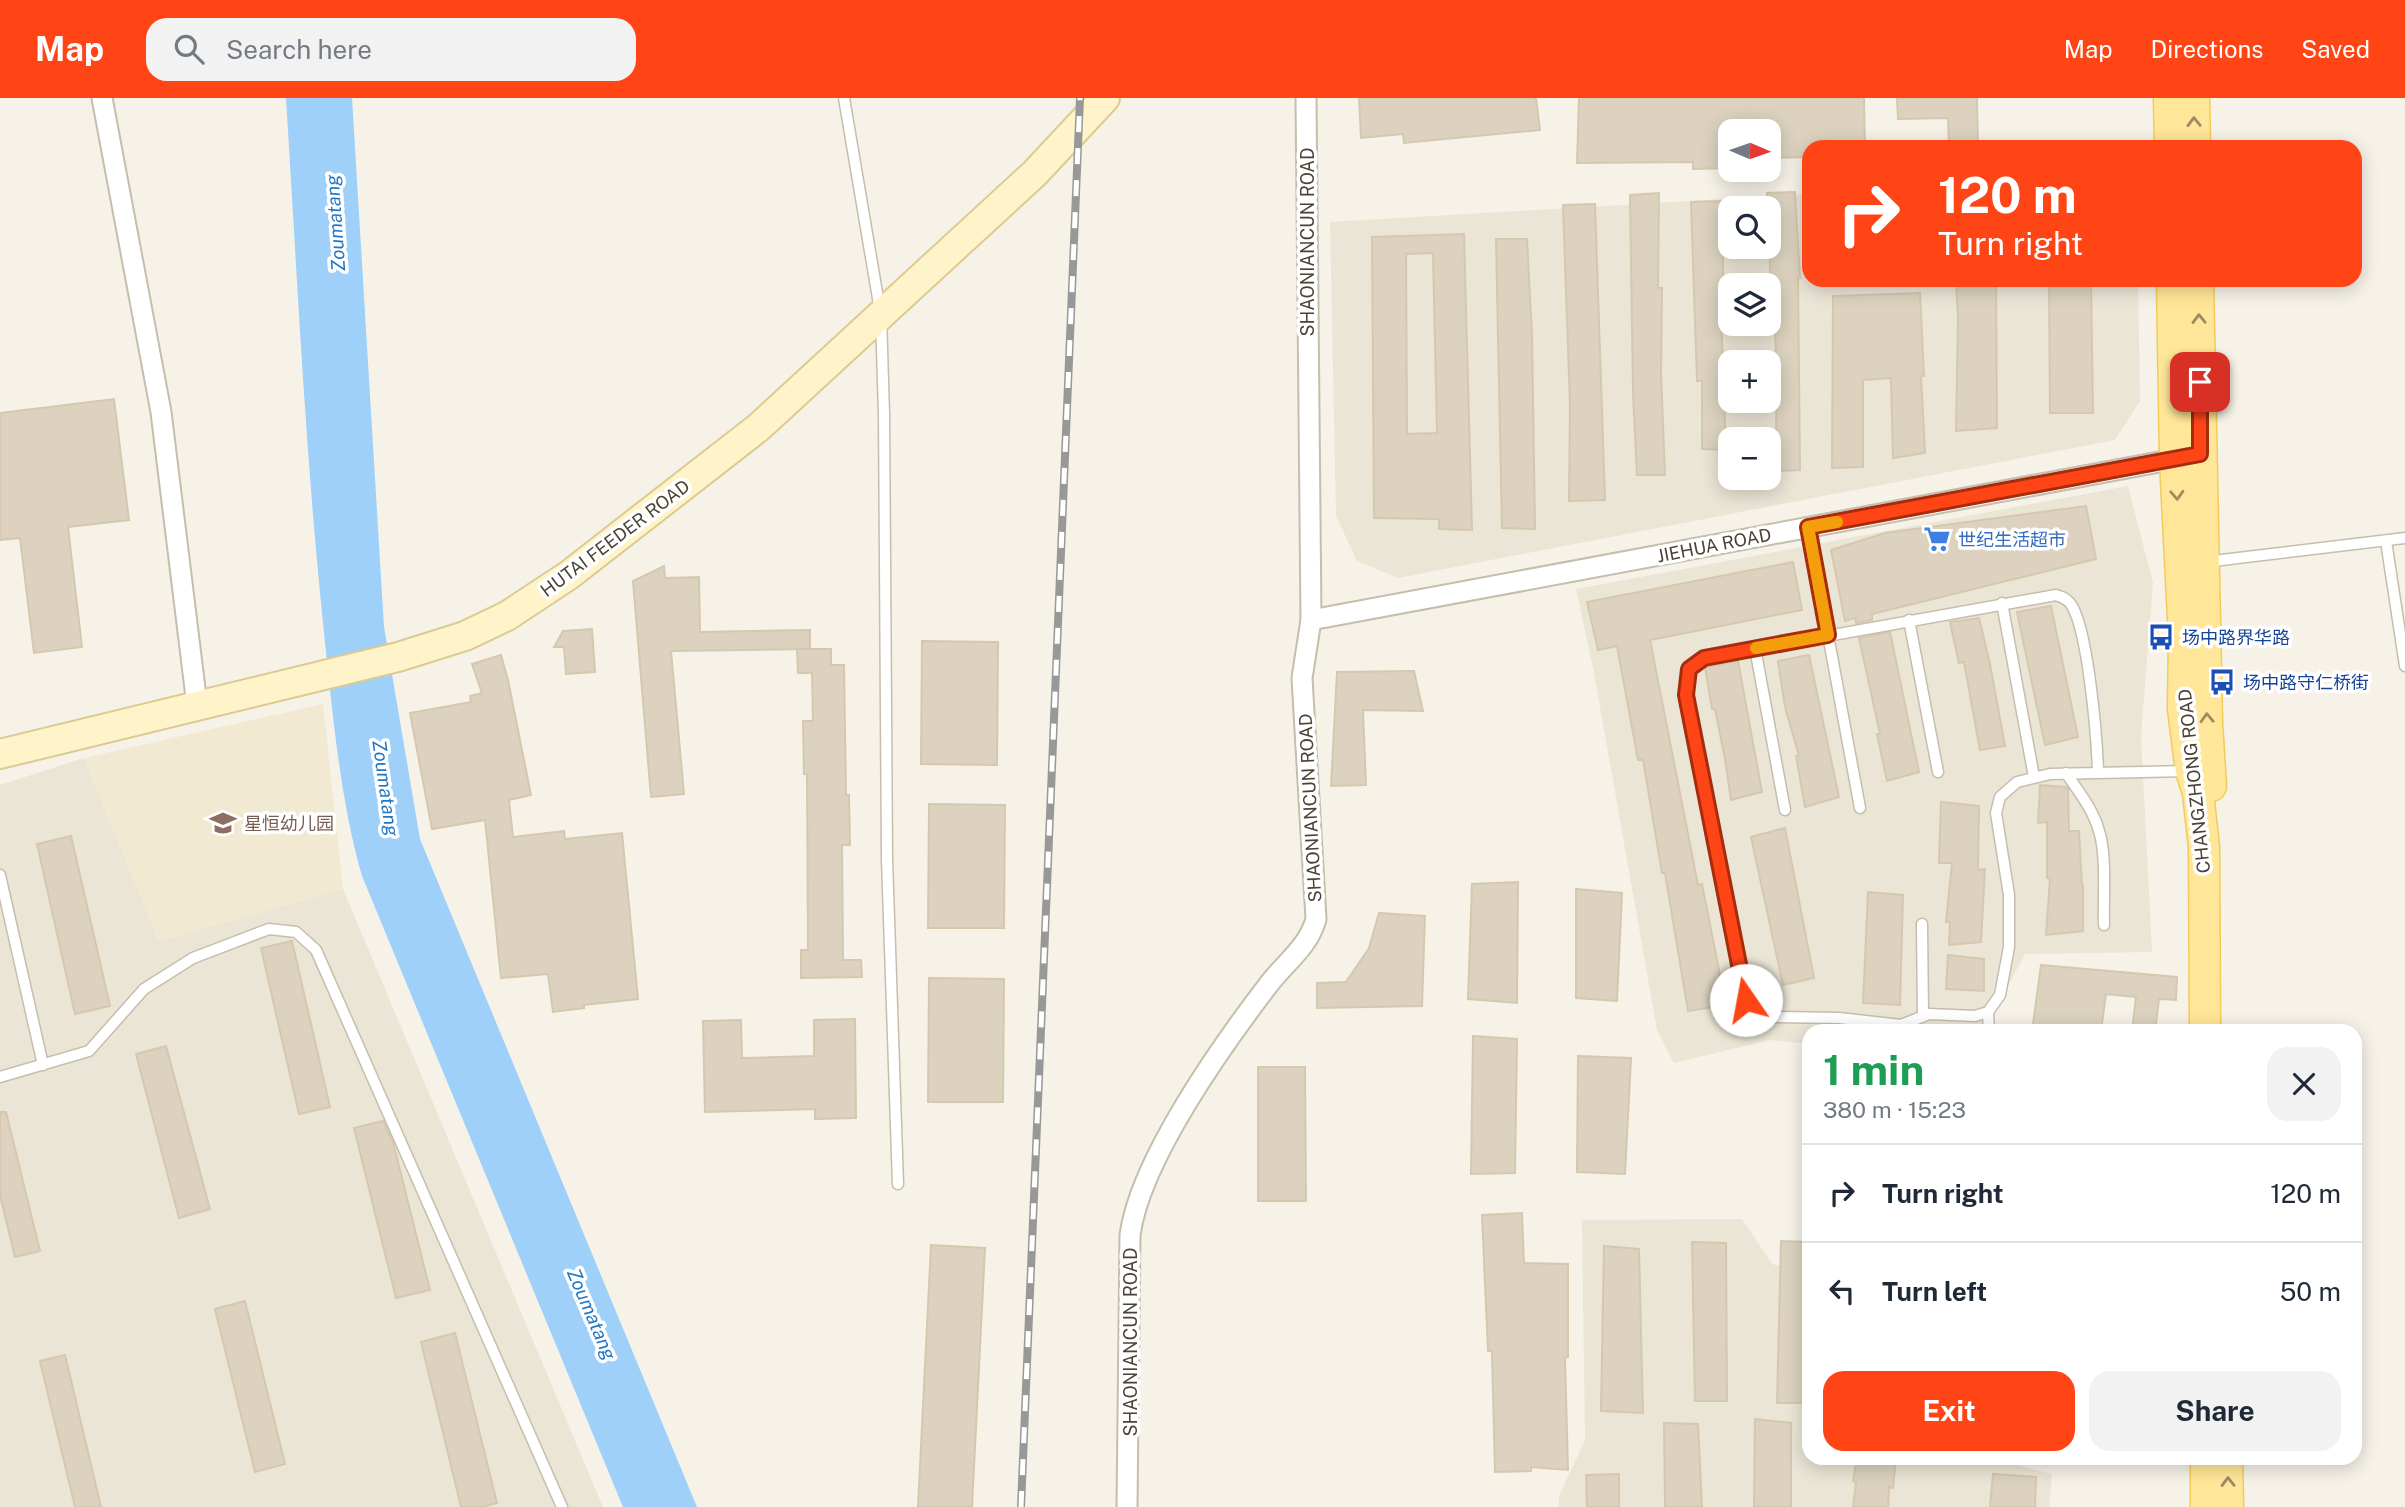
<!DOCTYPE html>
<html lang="en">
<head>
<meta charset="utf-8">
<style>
  :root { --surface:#fff; --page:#f2f2f3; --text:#1f2937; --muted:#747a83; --line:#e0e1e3; --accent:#ff4416 }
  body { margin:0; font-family:"Public Sans","Noto Sans SC",sans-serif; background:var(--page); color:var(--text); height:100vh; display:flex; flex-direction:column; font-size:26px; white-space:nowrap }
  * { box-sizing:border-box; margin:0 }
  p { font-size:23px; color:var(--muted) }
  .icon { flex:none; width:38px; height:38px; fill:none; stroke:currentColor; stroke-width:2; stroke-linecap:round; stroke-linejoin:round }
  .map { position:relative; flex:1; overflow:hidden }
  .panel { position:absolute; left:1802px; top:926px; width:560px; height:441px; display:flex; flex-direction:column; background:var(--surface); border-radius:21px; box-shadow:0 4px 18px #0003 }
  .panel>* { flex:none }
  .hud { position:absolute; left:1802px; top:42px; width:560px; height:147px; border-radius:21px; box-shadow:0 4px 18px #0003; background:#ff4416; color:#fff; overflow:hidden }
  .needle { width:46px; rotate:92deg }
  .tools { position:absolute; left:1718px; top:21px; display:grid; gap:14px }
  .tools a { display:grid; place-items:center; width:63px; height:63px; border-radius:14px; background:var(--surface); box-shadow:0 4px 18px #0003; font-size:35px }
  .pin { position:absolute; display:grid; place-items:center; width:60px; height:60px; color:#fff; margin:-30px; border-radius:14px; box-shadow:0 4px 10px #0006 }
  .me { position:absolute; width:77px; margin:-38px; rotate:348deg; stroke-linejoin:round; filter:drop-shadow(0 0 5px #0008) }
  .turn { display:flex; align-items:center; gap:24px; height:147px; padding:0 21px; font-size:32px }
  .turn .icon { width:91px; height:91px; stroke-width:2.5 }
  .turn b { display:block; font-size:49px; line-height:60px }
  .round { display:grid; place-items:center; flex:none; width:74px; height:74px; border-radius:21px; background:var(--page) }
  .head { display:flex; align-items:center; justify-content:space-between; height:119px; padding:0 21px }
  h1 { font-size:42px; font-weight:700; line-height:52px; color:#1e9e55 }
  .button { display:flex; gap:14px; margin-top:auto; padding:14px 21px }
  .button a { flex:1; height:80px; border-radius:21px; background:var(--accent); color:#fff; font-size:28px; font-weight:700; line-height:80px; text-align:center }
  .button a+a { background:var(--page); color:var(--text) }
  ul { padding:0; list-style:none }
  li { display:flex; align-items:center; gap:21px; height:98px; padding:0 21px; border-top:2px solid var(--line) }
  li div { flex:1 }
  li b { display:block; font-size:26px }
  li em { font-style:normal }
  header { display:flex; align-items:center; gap:42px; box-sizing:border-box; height:98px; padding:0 35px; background:var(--accent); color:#fff }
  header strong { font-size:33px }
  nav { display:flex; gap:38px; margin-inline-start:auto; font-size:24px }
  .search { width:490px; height:63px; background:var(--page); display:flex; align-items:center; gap:18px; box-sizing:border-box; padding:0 24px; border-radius:21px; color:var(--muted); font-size:26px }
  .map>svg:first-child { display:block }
</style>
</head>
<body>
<header>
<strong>Map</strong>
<div class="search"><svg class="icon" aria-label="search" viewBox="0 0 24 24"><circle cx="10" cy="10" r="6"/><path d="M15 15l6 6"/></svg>Search here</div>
<nav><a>Map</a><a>Directions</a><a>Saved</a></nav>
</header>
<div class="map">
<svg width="2405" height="1409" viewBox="0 0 2405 1409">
  <rect width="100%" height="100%" fill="#f6f2e8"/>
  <g fill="#ebe5d6" fill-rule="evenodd">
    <path d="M1809,96L1810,182H2138L2140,303L2115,342L1398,480L1357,463L1336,418L1330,124ZM1731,110H1769V149H1731ZM1731,187H1769V226H1731ZM1731,264H1769V303H1731ZM1731,341H1769V380H1731Z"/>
    <path d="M2128,388L2153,485L2141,638L2152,854L2025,856L1984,933H1810L1809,946L1770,942L1674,965L1657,932L1594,575L1576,491Z"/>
    <path d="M84,660L159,843L343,791L603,1409H0V687Z"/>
    <path d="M1742,1121L1772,1166L1809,1175L1810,1360H2005V1364L2052,1376L2049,1409H1559V1398L1585,1342L1582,1122Z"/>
  </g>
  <path fill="#f1e9d1" d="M323,606L343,791L159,843L84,660Z"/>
  <path fill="#9ed0f9" d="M286,0H352L384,529L420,741L697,1409H623L362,778C339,698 332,608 323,525C305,351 297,175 286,0Z"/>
  <g fill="#dcd2bf" stroke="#d5c8ae" stroke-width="2" fill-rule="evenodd">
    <path d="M1359,0H1536L1540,32L1404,45L1403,36L1361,40Z"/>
    <path d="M1579,0H1864L1865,49H1810V59L1769,60V33H1731V70L1693,71V64L1577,65Z"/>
    <path d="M1897,0H1977L1978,49H1949L1948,20L1898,21Z"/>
    <path d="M1795,94L1800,180H1798L1800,372L1775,373L1777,284L1773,181L1770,182L1769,110H1767V95Z"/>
    <path d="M1659,95L1658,190H1662L1661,275L1665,377H1637L1633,295L1630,97Z"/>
    <path d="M1723,103V187H1720L1726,352L1702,351V283H1697L1691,104Z"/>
    <path d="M1595,106L1605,402L1569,403L1570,307L1563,107Z"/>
    <path d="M1464,136L1472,432L1439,431V421L1374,420L1372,139ZM1433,155L1437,335L1407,336L1406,156Z"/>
    <path d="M1496,141H1527L1532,237L1535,431L1502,430Z"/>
    <path d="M1956,182H1996L1997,330L1956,333L1958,220Z"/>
    <path d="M2049,182H2091L2093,315H2050Z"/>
    <path d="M1920,195L1924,278H1921L1925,355L1893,360L1891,280L1863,282V369L1832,370L1833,198Z"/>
    <path d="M114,301L129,422L68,429L82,549L34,555L20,440L0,442V315Z"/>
    <path d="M2086,408L2096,461L1872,516V522L1856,525L1855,520L1845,523L1831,452L1885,435Z"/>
    <path d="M1793,464L1802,512L1650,542L1698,787L1702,786L1726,907L1688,913L1665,775H1662L1643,662H1638L1617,548L1598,552L1587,504Z"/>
    <path d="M664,468L665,480L699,479L700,534L810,532V551L671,553L684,696L651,699L633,483Z"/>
    <path d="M2051,508L2078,639L2045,647L2017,514Z"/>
    <path d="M1979,520L1990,566L2005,648L1980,652L1964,564L1959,565L1950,524Z"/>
    <path d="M592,531L595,574L566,576L564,549H554L563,533Z"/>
    <path d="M1890,534L1919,674L1887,683L1877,636H1880L1859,540Z"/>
    <path d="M922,543L998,544L997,667L921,666Z"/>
    <path d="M797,551H831V567H844L846,697H849L850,747H842L843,862H861L862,879L801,880V852H808L807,676H804L803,623H813L812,575H798Z"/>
    <path d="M501,557L508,582L531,697L509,702L513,739L564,733L565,741L622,735L638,901L584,907V910L553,914L548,876L501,880L485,722L432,731L410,615L471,604L470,598L482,595L472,566Z"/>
    <path d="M1809,557L1839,699L1805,709L1796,658H1799L1785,609L1778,563Z"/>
    <path d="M1738,563L1762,694L1731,702L1725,661L1715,611H1712L1705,569Z"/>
    <path d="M1414,573L1423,613L1363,612L1366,687L1331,688L1337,574Z"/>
    <path d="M2040,687L2066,689L2068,691L2069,733H2079L2082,788H2083V833L2046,837L2050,780H2047V724L2038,725Z"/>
    <path d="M1941,704L1979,708L1978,772L1985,771L1981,844L1949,847L1950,824H1946L1952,765H1939Z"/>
    <path d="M929,706L1005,707L1004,830H928Z"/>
    <path d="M1785,730L1814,880L1783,887L1751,739Z"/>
    <path d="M71,738L110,908L75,916L37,746Z"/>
    <path d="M1518,784L1517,905L1468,901L1472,786Z"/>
    <path d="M1576,791L1622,795L1617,903L1576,900Z"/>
    <path d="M1868,794L1903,797L1900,907L1863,905Z"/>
    <path d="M1379,815L1425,818L1422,908L1317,910V885L1346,884L1369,850Z"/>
    <path d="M292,843L330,1009L299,1016L261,850Z"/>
    <path d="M1948,857L1984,861V893L1946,891Z"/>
    <path d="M2041,867L2177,879L2176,902L2159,901L2155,933H2132L2136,899L2106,896L2101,933H2032Z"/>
    <path d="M929,880L1004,881L1003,1004H928Z"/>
    <path d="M855,921L856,1020L815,1021V1011L705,1014L703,923L741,922L742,960L814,958V922Z"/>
    <path d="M1473,938L1517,941L1515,1075L1471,1076Z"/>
    <path d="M166,948L210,1111L179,1120L136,956Z"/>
    <path d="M1578,958L1631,960L1625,1076L1577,1074Z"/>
    <path d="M1258,969H1305L1306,1103H1258Z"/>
    <path d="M0,1014H6L40,1153L15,1159L0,1097Z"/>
    <path d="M383,1023L393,1044L430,1192L396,1200L354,1030Z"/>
    <path d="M1522,1115L1524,1165L1568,1166V1259L1565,1260L1568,1372L1531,1369V1373L1495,1374L1492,1253H1488L1482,1117Z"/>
    <path d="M1781,1143L1810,1144V1305H1777Z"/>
    <path d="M1692,1144L1726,1145L1727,1303H1695Z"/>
    <path d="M931,1147L985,1150L972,1409H918Z"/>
    <path d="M1604,1148L1639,1151L1643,1315L1601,1313Z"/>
    <path d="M245,1203L285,1366L255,1374L215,1211Z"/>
    <path d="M455,1235L497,1405L482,1409H461L421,1244Z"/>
    <path d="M65,1257L101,1409H75L40,1263Z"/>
    <path d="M1755,1321L1791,1325V1409H1754Z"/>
    <path d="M1664,1325L1698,1326L1702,1409H1665Z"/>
    <path d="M1857,1360H1896L1893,1390L1889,1389L1888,1409H1853L1856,1384L1853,1383Z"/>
    <path d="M1619,1376V1409H1587L1586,1377Z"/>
    <path d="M1993,1376L2036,1379L2035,1409H1990Z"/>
  </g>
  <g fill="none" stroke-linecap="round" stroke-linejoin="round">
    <g stroke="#c6beac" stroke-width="13">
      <g id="lane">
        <path d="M844,0L881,218L884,316L887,761L898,1086"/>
        <path d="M1808,429L1860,710"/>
        <path d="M2386,443L2405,568"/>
        <path d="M2205,464L2405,440"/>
        <path d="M2002,505L2034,679"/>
        <path d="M1909,522L1938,674"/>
        <path d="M1755,550L1785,712"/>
        <path d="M2098,674C2097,641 2088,528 2070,505C2066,500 2062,499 2056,497L1710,559C1690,564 1684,577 1687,597L1744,894L1752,912L1762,917L1777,919L1839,920L1901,927L1929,916L1975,918L1988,914L2000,897L2009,849V797L1996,715L2000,699L2017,684L2050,676L2188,673"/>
        <path d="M2066,675C2078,693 2093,711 2099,733C2107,757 2103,801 2104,827"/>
        <path d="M0,777L43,967"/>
        <path d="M1922,826L1923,918"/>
        <path d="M1988,914L1989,933"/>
        <path d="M0,979L89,953L144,891L193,860L269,831L296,834L316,852L562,1409"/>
      </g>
    </g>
    <g stroke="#c6beac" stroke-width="23">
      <g id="street">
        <path d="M102,0L161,314L197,607"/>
        <path d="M1311,522L2186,359"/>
        <path d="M1127,1409L1130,1137C1140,1062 1223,946 1269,886C1286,864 1309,848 1316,821L1302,580L1311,522L1306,0"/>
      </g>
    </g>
    <g stroke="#dbcb93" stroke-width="32">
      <path id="secondary" d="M0,656L398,559L465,538L507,518L569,477L759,329L1035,75L1105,0"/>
    </g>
    <g stroke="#f2cb5a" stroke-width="33">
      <g id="primary">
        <path d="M2169,0L2170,49"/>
        <path d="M2194,0L2195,49"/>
        <path d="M2172,182L2175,361L2184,541L2183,611L2191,673L2198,695L2204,749L2205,933"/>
        <path d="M2198,182L2207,625L2211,688"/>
        <path d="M2227,1360L2228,1409"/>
        <path d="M2206,1409V1360"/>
      </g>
    </g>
    <use href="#lane" stroke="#fff" stroke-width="10"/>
    <use href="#street" stroke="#fff" stroke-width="19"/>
    <use href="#secondary" stroke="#fff4c9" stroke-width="28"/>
    <use href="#primary" stroke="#ffe698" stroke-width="30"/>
    <g stroke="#989898" stroke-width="8">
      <path id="rail" d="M1021,1409L1080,0"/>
    </g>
    <use href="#rail" stroke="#fff" stroke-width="5" stroke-dasharray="16" stroke-linecap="butt"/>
  </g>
  <defs><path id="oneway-chevron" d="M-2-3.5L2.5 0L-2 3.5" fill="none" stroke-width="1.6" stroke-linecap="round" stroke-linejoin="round" transform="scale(1.75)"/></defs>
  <g stroke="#9c8c62">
    <use href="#oneway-chevron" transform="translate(2194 24) rotate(-91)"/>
    <use href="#oneway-chevron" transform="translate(2199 221) rotate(-91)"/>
    <use href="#oneway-chevron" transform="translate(2177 397) rotate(87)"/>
    <use href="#oneway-chevron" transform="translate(2207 620) rotate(-92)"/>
    <use href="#oneway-chevron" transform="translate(2228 1384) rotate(-91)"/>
  </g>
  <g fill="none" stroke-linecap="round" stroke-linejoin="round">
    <g stroke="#a62c0e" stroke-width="18">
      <path id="route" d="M1746,902L1686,597L1689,571L1704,560L1828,537L1808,429L2200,356V284"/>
    </g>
    <use href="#route" stroke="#ff4416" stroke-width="12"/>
    <path stroke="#f59e0b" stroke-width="12" d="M1756,550L1828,537L1808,429L1837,424"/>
  </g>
  <defs>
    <g id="supermarket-bare" transform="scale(2.1)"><path d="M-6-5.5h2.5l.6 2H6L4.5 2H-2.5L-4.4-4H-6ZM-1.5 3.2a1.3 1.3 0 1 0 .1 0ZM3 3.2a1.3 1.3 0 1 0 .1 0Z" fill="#3f7fe0" stroke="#fff" stroke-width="2.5" paint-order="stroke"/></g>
    <g id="bus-bare" transform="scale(2.1)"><path d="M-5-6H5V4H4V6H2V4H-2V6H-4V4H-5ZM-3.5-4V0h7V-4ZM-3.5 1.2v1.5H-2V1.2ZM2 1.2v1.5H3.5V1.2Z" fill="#1a4fb4" stroke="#fff" stroke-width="2.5" paint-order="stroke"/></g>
    <g id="school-bare" transform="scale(2.1)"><path d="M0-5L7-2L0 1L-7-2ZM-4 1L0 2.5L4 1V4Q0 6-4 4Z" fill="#8d6e63" stroke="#fff" stroke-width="2.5" paint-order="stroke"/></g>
  </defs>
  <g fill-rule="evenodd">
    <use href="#supermarket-bare" x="1937" y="441"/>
    <use href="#bus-bare" x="2161" y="539"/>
    <use href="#bus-bare" x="2222" y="584"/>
    <use href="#school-bare" x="223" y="725"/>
  </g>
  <g text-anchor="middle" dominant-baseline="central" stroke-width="7" stroke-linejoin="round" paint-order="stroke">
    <g font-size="18" fill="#4b4336" stroke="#fff">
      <text transform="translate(1307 144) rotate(-90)">SHAONIANCUN ROAD</text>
      <text transform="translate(615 440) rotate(-37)">HUTAI FEEDER ROAD</text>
      <text transform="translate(1714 447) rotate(-11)">JIEHUA ROAD</text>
      <text transform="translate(2194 683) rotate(-96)">CHANGZHONG ROAD</text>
      <text transform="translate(1310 710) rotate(-93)">SHAONIANCUN ROAD</text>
      <text transform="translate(1130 1244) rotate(-90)">SHAONIANCUN ROAD</text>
    </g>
    <g font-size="18" fill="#366cbe" stroke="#fff" text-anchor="start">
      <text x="1958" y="441">世纪生活超市</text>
    </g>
    <g font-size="18" fill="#164399" stroke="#fff" text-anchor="start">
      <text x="2182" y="539">场中路界华路</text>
      <text x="2243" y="584">场中路守仁桥街</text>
    </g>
    <g font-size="18" fill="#785e54" stroke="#fff" text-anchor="start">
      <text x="244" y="725">星恒幼儿园</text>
    </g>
    <g font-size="19" font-style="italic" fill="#2178c5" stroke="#fff">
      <text transform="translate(335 125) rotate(-94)">Zoumatang</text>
      <text transform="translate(386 690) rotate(82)">Zoumatang</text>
      <text transform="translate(592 1216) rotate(67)">Zoumatang</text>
    </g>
  </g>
</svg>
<div class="tools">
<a><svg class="needle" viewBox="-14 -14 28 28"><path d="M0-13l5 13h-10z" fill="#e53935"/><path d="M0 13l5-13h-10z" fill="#747a83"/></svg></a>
<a><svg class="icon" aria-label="search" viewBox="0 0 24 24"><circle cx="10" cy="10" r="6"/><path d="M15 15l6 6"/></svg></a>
<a><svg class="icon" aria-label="layers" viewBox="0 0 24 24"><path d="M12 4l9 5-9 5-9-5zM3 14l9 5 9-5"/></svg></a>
<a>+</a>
<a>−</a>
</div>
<div class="pin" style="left:2200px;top:284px;background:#d93025"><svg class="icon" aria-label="arrive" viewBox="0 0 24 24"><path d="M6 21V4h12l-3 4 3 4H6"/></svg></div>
<svg class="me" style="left:1746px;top:902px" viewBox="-20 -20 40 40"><circle r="19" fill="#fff"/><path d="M0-13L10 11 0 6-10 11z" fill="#ff4416"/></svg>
<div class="hud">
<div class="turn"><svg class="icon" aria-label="right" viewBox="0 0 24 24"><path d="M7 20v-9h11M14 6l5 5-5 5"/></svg><div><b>120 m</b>Turn right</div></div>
</div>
<section class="panel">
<div class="head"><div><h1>1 min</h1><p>380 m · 15:23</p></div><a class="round"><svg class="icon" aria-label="close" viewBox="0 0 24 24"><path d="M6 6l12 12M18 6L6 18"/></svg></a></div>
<ul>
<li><svg class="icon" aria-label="right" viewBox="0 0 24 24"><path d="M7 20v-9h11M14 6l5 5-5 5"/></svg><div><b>Turn right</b></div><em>120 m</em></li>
<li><svg class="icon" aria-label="left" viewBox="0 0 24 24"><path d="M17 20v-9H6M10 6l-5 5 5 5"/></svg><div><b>Turn left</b></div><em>50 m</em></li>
</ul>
<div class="button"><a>Exit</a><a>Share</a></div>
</section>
</div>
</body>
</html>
